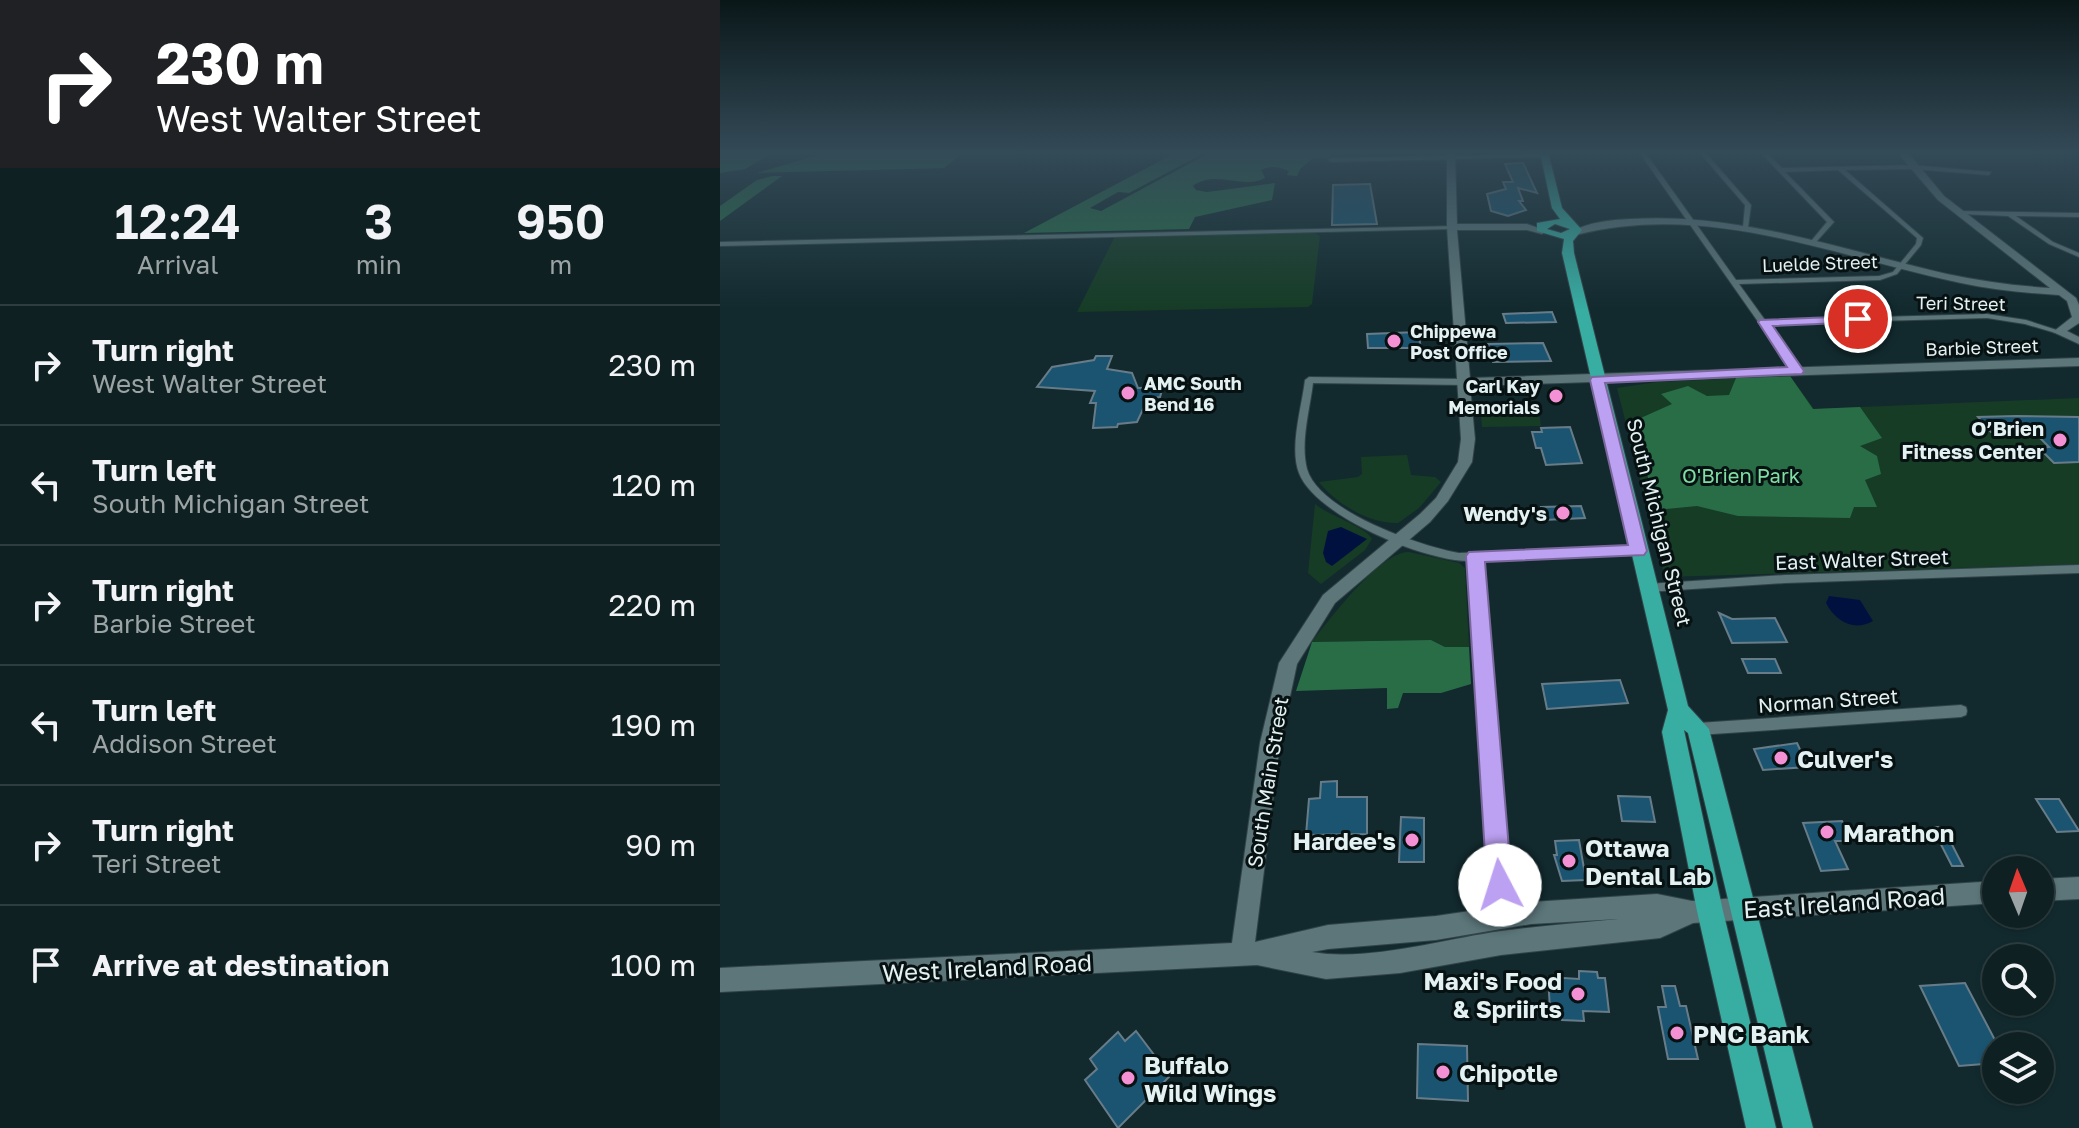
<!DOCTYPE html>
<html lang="en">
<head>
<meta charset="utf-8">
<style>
  :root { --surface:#0e2022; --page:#1c2d2f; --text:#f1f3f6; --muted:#9ba3a5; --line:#2e3e40 }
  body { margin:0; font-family:"Golos Text",sans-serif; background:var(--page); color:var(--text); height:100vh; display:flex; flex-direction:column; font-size:30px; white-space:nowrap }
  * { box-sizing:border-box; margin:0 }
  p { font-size:26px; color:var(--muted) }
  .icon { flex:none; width:44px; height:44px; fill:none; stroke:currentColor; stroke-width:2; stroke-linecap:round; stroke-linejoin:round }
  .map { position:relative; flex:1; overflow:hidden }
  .drawer { display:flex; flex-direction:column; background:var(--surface); width:720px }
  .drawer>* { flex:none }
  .banner { background:#202124; color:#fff; overflow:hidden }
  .needle { width:52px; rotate:358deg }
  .buttons { position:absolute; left:1262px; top:856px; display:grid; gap:16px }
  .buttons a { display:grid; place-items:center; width:72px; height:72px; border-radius:50%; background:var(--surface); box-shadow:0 2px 6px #0004,0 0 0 2px var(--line); font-size:40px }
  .pin { position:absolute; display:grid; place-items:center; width:68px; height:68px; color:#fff; margin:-34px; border:4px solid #fff; border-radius:50%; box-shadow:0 2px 8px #0007 }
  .me { position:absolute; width:88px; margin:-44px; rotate:355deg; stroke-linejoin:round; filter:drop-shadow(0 0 6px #0008) }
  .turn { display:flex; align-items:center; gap:28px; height:168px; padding:0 24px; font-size:36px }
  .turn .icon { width:104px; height:104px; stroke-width:2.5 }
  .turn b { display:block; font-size:56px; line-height:68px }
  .eta { display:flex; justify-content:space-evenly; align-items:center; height:136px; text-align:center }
  .eta b { font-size:48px; font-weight:600; line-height:56px }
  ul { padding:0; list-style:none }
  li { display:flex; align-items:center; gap:24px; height:120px; padding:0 24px; border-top:2px solid var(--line) }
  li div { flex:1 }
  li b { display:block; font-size:30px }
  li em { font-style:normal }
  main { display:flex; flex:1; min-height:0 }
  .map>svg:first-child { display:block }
</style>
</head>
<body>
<main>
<section class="drawer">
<div class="banner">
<div class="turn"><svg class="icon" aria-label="right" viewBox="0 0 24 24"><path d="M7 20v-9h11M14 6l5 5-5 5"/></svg><div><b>230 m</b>West Walter Street</div></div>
</div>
<div class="eta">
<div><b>12:24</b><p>Arrival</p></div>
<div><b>3</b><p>min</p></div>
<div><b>950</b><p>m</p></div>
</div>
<ul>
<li><svg class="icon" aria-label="right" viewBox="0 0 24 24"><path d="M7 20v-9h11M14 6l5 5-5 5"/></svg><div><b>Turn right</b><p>West Walter Street</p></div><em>230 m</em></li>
<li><svg class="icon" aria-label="left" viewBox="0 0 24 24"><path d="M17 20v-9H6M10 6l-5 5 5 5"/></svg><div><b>Turn left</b><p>South Michigan Street</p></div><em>120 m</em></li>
<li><svg class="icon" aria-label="right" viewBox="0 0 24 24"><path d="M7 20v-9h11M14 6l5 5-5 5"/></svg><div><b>Turn right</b><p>Barbie Street</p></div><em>220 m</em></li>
<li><svg class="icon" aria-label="left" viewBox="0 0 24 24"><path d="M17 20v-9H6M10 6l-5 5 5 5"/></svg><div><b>Turn left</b><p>Addison Street</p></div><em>190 m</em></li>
<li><svg class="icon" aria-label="right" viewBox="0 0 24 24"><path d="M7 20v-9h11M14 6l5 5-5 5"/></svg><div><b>Turn right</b><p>Teri Street</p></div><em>90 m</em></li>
<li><svg class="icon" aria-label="arrive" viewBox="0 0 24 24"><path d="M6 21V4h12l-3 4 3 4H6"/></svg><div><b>Arrive at destination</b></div><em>100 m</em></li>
</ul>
</section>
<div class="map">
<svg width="1359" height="1128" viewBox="0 0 1359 1128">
  <rect width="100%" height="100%" fill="#122a2e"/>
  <g fill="#163c26">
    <path d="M593,232L600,236L592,304L588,307L357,312L394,238Z"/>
    <path d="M1070,376L1094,409L1359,398V564L945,577L897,388L937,382Z"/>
    <path d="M818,405L821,426L762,427L760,407Z"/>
    <path d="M687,455L691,475L715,477L721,482L699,508L678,523C650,524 616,504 599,482L638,477L642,474L641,457Z"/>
    <path d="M595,504C609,516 645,526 652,539L645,550L601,584L588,573Z"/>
    <path d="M689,552L739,563L745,568L749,647H725L711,640L592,642C609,620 661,551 689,552Z"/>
  </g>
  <g fill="#296d47">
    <path d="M0,152H54L25,169L0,173Z"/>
    <path d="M154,152H244L224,168L37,173L98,155Z"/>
    <path d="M457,152H486L409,193L398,192L370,208L381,211L491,152H611V159L593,158L580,169L577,176L567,175L569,171C558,167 552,165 541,170L545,178C524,190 495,169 473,186L476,190L487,192L555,183L552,200L475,217L469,229L304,233Z"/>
    <path d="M52,176H62L0,221V206L37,180Z"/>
    <path d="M1070,376L1093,409L1140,407L1162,438L1140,446L1157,456L1161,474L1145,480L1157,507H1134L1130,518L1018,516L977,506L936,510L914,421L952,404L941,394L968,386L987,396L1009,395L1016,378Z"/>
    <path d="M711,640L725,647H749L751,684L721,693H683L678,708L667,709V688L576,691L592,642Z"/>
  </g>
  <g fill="#001140">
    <path d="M621,527L647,539L612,566L606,562L603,553L608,531Z"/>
    <path d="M1109,596L1140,600L1153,621C1134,632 1115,621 1106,603Z"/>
  </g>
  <g fill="#1b5470" stroke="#677c88" stroke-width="2">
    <path d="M803,163L817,193L798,188L803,201H799L806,210L788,216L771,211L767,194L786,189L783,182H793L785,164Z"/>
    <path d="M650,184L657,224L612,225L613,185Z"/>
    <path d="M832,312L836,322L786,323L783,314Z"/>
    <path d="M698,332L701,348H648L647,334Z"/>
    <path d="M823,343L831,361L773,362L768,344Z"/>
    <path d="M376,356H392L387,369L412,373L418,388L443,387L440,397L433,398L430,407H424L417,422L398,424L397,427L373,428L376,403H370L375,391L317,387L332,367L374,360Z"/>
    <path d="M1296,416L1359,417V462L1334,463L1319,448L1329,447L1313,431L1271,432L1258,417Z"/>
    <path d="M850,427L862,463L826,465L821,448H816L812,432H822L821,428Z"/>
    <path d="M861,506L865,518L824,520L821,507Z"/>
    <path d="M999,613L1012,619L1055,618L1067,642L1012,643Z"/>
    <path d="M1022,659H1055L1061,673H1028Z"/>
    <path d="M900,680L908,703L827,709L822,684Z"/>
    <path d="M1077,743L1088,767L1043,770L1034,749Z"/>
    <path d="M617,781V797H647V834L586,835L589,799L600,798L601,782Z"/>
    <path d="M898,796L930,797L935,822L902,821Z"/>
    <path d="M1316,799H1339L1359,831L1337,832Z"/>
    <path d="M681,817L704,818V862H679Z"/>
    <path d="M1122,821L1131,841H1115L1128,869L1101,871L1083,823Z"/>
    <path d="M1212,827H1223L1243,866H1232Z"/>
    <path d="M859,840L866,880L842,881L834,855H837L835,841Z"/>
    <path d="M859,971L877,972L878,978H885L889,1012L863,1011L864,1021L842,1020L841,1009H830L828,977L859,979Z"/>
    <path d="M1245,983L1276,1042V1063L1239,1066L1200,986Z"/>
    <path d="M942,986H955L960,1006H966L978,1059H948L938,1007H946Z"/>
    <path d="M416,1031L450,1076L398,1128L365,1080L377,1069L370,1059L398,1032L405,1041Z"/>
    <path d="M698,1044L747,1046L748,1101L697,1098Z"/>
  </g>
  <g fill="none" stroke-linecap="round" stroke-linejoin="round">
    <g stroke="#324347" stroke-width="2">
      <g id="street">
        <path d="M919,152H925L1016,280L1159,276L1173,272L1196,244L1197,238L1118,170L1065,172L1114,222L1096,242H1092V240L1107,222L1040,152H1046L1062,168L1192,165L1271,172L1269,175L1192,169L1125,170L1203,238L1201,245L1177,274L1160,280L1019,284L1045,320L1267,314L1306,320L1343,332L1339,334L1305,324L1267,318L1048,324L1081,371L1077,374L1074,373Z"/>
        <path d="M979,152H985L1031,205L1028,228L1023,227L1025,205Z"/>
        <path d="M825,154L827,157L611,162L608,160L611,158Z"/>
        <path d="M1241,211L1359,213V217L1296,216L1333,242L1359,253V257L1329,244L1288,216L1239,214V212Z"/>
        <path d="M734,226V228L732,229L0,246V242Z"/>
        <path d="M589,377L745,379L749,382L745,385L593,383C590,409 580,442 587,469C599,511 699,546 739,553L918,547L923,551L918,555L761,560L790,917L788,923L782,925L776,923L774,917L750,561C706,562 595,516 579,473C569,448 582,406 585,380Z"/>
        <path d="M1359,565V573L1065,583L927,592L923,591L921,588L923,585L927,584L1065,575Z"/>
        <path d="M1241,705L1246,707L1247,711L1246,715L1241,717L978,735L973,733L971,729L973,725L978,723Z"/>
      </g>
    </g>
    <g stroke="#324347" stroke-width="2">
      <g id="secondary">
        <path d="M727,152H735L737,224H807L827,231L822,234L807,230H737L750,378L1359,358V366L750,386L755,439L752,462L728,501L710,522L615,603L577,664L560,743L535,942L608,925L716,916L811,902L937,894L972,901L1276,881V903L973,923L940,938L781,955L680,973L606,979L537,965L0,992V968L512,943L540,743L559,663L603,595L700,514L716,498L738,462L741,439L727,227ZM898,919C859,923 820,926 781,931C725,939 647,962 592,952L608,949L716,940L811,924Z"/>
        <path d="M1177,152H1186L1190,155L1224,196L1356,298L1359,305V323L1347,331L1359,337V344L1333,332L1352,317L1347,301L1339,295C1306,293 1273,290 1241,283C1113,256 988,201 856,235L851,232C868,222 890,220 910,219C1019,212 1122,250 1227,274C1261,281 1295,286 1330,288L1218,200Z"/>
        <path d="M1359,877V899L1320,901V879Z"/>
      </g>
    </g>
    <g stroke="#324347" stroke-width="2">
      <path id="primary" d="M820,152H828L842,208L862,230L853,241L854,253L968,706L989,729L1093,1128H1063L968,733L964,730L1003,911L1056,1128H1026L977,911L942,732L948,710L842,253L844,239L817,231V223L840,219L832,208ZM835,224L850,229L841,233L827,229Z"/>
    </g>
    <use href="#street" fill="#5c767a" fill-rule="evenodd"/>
    <use href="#secondary" fill="#5c767a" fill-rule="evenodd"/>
    <use href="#primary" fill="#38ada2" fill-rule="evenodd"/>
  </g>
  <linearGradient id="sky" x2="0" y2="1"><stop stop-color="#0a1719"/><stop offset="0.49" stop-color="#334a57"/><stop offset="1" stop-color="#334a57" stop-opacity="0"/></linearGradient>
  <rect width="1359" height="310" fill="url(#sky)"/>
  <path fill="#bca0f2" stroke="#7a689d" stroke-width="2" d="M1138,316L1145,319L1143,322L1053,326L1084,371L1082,374L885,383L927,551L924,555L765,562L792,885L789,894L780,898L771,894L767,885L746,556L749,552L908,545L870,380L872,377L1067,367L1038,322L1040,320Z"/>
  <g fill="#f491d4" stroke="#071112" stroke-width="3">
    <circle cx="674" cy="341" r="8"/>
    <circle cx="408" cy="393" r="8"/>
    <circle cx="836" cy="396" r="8"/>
    <circle cx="1340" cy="440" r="8"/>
    <circle cx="843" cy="513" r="8"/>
    <circle cx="1061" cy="758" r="8"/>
    <circle cx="1107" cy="832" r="8"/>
    <circle cx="692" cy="840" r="8"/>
    <circle cx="849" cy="861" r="8"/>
    <circle cx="858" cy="994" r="8"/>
    <circle cx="957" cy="1033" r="8"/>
    <circle cx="723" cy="1072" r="8"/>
    <circle cx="408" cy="1078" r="8"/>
  </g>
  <g text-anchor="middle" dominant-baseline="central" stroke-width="6" stroke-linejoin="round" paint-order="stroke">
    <g font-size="18" fill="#e3f1f3" stroke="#071112">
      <text transform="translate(1100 263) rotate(-2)">Luelde Street</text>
      <text transform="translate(1241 303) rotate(1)">Teri Street</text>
      <text transform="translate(1262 347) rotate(-2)">Barbie Street</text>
    </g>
    <g font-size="18" font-weight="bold" fill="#e3f1f3" stroke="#071112" text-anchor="start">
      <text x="690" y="331">Chippewa<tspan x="690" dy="21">Post Office</tspan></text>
      <text x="424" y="383">AMC South<tspan x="424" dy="21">Bend 16</tspan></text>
      <text x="820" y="386" text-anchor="end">Carl Kay<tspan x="820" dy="21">Memorials</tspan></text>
    </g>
    <g font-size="20" font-weight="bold" fill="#e3f1f3" stroke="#071112" text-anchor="end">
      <text x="1324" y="428">O’Brien<tspan x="1324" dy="23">Fitness Center</tspan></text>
      <text x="827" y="513">Wendy's</text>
    </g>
    <g font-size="20" fill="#7fdea3" stroke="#071112">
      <text x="1021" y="475">O'Brien Park</text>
    </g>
    <g font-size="20" fill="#e3f1f3" stroke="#071112">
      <text transform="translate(940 522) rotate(76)">South Michigan Street</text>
      <text transform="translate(1142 559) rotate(-2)">East Walter Street</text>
      <text transform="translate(1108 700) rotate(-4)">Norman Street</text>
      <text transform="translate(547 782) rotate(-81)">South Main Street</text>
    </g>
    <g font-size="24" font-weight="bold" fill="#e3f1f3" stroke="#071112" text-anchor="start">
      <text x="1077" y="758">Culver's</text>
      <text x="1123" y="832">Marathon</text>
      <text x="676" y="840" text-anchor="end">Hardee's</text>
      <text x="865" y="847">Ottawa<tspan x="865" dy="28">Dental Lab</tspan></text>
      <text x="842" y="980" text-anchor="end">Maxi's Food<tspan x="842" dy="28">&amp; Spriirts</tspan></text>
      <text x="973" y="1033">PNC Bank</text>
      <text x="424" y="1064">Buffalo<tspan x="424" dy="28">Wild Wings</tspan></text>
      <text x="739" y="1072">Chipotle</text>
    </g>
    <g font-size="24" fill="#e3f1f3" stroke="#071112">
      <text transform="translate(1124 902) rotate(-4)">East Ireland Road</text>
      <text transform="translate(267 967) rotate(-3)">West Ireland Road</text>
    </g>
  </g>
</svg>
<div class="buttons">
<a><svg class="needle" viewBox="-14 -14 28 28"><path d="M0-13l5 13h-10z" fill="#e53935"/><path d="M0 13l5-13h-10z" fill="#9ba3a5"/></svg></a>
<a><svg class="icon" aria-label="search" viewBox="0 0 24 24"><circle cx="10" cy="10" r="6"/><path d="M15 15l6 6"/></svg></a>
<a><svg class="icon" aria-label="layers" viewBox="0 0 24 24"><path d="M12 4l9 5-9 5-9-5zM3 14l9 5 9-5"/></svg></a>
</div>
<div class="pin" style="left:1138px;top:319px;background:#d93025"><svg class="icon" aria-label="arrive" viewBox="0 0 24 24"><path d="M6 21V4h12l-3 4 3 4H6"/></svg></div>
<svg class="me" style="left:780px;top:885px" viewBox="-20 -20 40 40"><circle r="19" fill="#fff"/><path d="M0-13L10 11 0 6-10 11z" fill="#bca0f2"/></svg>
</div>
</main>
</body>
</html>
